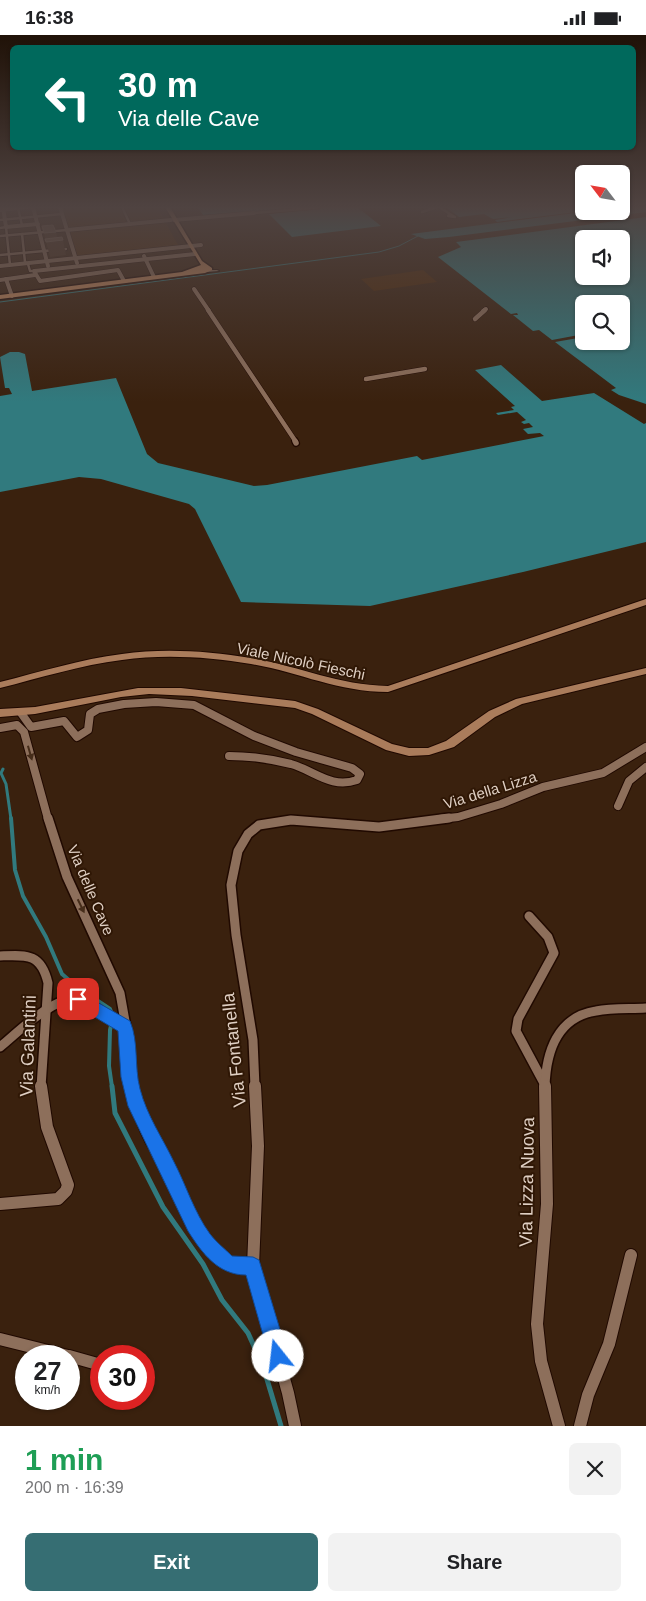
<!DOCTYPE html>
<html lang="en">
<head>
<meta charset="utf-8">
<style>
  :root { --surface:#fff; --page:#f2f2f2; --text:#202124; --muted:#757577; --accent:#366e73 }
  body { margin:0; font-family:Helvetica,sans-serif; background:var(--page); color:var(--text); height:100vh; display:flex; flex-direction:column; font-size:19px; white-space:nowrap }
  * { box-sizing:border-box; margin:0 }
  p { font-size:16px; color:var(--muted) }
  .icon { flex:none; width:28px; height:28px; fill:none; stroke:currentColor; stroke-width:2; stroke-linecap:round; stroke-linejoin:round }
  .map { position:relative; height:1391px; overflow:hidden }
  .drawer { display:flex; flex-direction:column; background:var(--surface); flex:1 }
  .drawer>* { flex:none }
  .guide { position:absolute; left:10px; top:10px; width:626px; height:105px; border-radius:8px; box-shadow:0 1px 4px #0004; background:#00695c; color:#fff; overflow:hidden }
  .needle { width:32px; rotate:301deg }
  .controls { position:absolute; left:575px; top:130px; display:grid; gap:10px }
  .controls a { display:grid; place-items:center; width:55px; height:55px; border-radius:8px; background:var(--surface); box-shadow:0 1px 4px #0004; font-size:25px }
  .speed { position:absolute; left:15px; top:1310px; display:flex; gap:10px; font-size:25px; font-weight:700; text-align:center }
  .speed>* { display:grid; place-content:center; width:65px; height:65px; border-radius:50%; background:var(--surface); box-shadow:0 1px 4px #0004; line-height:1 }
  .speed small { font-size:12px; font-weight:400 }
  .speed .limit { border:8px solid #d22; background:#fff; color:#111 }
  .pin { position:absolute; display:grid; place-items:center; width:42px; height:42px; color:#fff; margin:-21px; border-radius:10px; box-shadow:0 2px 8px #0006 }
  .me { position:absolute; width:55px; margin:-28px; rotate:344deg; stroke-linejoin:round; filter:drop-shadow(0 0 4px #0008) }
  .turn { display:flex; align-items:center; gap:18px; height:105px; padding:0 25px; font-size:22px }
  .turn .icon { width:65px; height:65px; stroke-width:2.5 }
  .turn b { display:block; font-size:35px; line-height:42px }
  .round { display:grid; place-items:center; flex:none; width:52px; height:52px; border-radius:8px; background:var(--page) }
  .headline { display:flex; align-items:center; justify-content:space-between; height:85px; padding:0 25px }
  h1 { font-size:30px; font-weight:800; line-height:38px; color:#1e9e55 }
  .cta { display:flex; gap:10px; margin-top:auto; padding:10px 25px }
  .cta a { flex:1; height:58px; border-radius:8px; background:var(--accent); color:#fff; font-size:20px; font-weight:800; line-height:58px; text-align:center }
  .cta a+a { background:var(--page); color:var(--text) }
  .status { display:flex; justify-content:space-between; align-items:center; height:35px; padding:0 25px; background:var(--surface); direction:ltr }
  .status svg { height:14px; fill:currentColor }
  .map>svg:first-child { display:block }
</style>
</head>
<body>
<div class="status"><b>16:38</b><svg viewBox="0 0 49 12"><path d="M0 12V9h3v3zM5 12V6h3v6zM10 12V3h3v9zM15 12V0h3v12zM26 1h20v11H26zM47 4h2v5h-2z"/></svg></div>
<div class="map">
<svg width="646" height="1391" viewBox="0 0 646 1391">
  <rect width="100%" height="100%" fill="#3a210e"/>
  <g fill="#4d2807">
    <path d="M62,172H157L178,210L78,222Z"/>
    <path d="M423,235L437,247L374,256L361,244Z"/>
  </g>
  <g fill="#317a7e" fill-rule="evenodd">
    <path d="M198,172H300L210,181L203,180Z"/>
    <path d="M307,172H357L381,191L292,202L269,179L309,175Z"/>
    <path d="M446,172H584V176L497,187L495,185L513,182L493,184L484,179L459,182Z"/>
    <path d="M621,172H646V177L449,202L425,204L411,199L591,176H621Z"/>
    <path d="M646,182V369L619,360L611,355L616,353L555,307L584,302V306H621V269H584V299L552,305L539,295L533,296L513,280H518L517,278L511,279L438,222L461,212L456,207ZM584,204H621V241H584Z"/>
    <path d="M10,317H19L25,319L32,356L116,343L147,419L158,428L254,451L267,450L417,421L422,425L544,401L540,398L528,399L523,394L533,392L529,388L524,389L521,387L526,385L517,377L498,380L496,378L514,375L511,372L515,371L475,335L501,330L542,366L594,358L644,389L646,388V507L523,537L370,571L241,567L195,474L189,469L101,444L79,442L0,457V361L12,359L9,353H5L0,322Z"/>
  </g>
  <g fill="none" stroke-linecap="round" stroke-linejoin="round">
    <path stroke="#317a7e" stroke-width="1" d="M0,267L379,217L399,211L418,201"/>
    <path stroke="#317a7e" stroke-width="3" d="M3,734L1,738L6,749L11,784"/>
    <path stroke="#317a7e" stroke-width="4" d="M11,783L15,835L23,861L46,902L62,939L77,952L110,974L113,982L110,995L109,1031L112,1052"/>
    <path stroke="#317a7e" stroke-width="5" d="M112,1051L115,1078L163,1172L203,1229L222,1265L248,1298L263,1331L281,1391"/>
    <g stroke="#200900" stroke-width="4">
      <g id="pedestrian">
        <path d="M122,172L130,189"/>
        <path d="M439,172L450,179"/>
        <path d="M18,173L22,190"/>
        <path d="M301,174H304"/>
        <path d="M304,174L320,172"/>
        <path d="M422,177L437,172"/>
        <path d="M254,178L301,174"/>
        <path d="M450,179L455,182L448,181Z"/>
        <path d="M0,185L62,179"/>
        <path d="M0,193L6,192L10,230"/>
        <path d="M22,199L25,227L28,229L30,236H34"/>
        <path d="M0,201L67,195"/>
        <path d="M0,220L66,214"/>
      </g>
    </g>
    <g stroke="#200900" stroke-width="5">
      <g id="minor-far5">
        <path d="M3,172L6,192L38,189"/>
        <path d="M33,172L48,231"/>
        <path d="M60,172L77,228"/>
        <path d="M0,175L27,172"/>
        <path d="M174,185L254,178"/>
        <path d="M67,195L171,185"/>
        <path d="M144,221L154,242"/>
        <path d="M0,231L201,210"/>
        <path d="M6,244L12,261"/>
        <path d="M0,245L35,240"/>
        <path d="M124,246L118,235L40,246L34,236L195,219"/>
        <path d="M194,254L209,276"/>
        <path d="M483,276L486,274"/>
      </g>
    </g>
    <g stroke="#200900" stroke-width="5.5">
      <g id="minor-far4">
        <path d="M208,275L296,407"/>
        <path d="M475,284L485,275"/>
        <path d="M366,344L425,334"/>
      </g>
    </g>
    <g stroke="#200900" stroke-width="8">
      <path id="minor-far3" d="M295,406L296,408"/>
    </g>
    <g stroke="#200900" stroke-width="10">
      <g id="minor-far2">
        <path d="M21,678L31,692L64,686L77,702L88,695L90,679L98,674L124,669L156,667L194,670L254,701L296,717L352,733L360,739L357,745C331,754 315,736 291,729C271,724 250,721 229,721"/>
        <path d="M0,693L17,690L24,697L48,784"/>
        <path d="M618,771L629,746L646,732"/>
        <path d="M439,784L458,782L501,769L543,752L603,738L646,712"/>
      </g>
    </g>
    <g stroke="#200900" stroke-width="12">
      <g id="minor-far1">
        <path d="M48,783L67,842L120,958L128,1003L129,1042L132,1052"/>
        <path d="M529,881L548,902L554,918L518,984L516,996L545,1050"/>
        <path d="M0,921C27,920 41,918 48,948L41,1052"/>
        <path d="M0,1012C17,998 55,960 78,964C87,966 115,985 125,991"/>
        <path d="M255,1052L253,1005L236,900L231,850L238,816L248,799L259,790L291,785L379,792L449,783"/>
        <path d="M545,1052C546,1018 557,982 596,976C612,973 629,974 646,973"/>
      </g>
    </g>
    <g stroke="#200900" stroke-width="14">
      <g id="minor">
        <path d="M131,1051C136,1069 142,1088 151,1105C156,1114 163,1122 168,1131C185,1163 193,1207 227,1227C235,1232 244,1231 253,1231"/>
        <path d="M255,1051L258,1111L253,1231L288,1358L295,1391"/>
        <path d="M545,1051L547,1169L537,1289L541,1326L559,1391"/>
        <path d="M0,1169L58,1164L66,1156L68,1150L47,1092L41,1051"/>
        <path d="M0,1304L68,1321"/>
        <path d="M69,1321L101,1330"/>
        <path d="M580,1391L588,1360L609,1309L631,1220"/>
      </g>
    </g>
    <g stroke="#200900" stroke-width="2">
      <path id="tertiary" d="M205,235H217L219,236L207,237Z"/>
    </g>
    <g stroke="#200900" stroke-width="2">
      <g id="secondary">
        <path d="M646,564V570L388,657C337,657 299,637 251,629C209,622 164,619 122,625C81,630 40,643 0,653V647C40,637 81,624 122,619C164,613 208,616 251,623C299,631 337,650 388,651Z"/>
        <path d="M646,633V639L522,669L495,682L454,712L429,720L409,721L386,715L312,679L295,673L192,661L149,659L121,662L35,679L0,682V674L35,672L138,653H181L295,666L318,674L392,709L409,713H428L446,706L489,676L516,664Z"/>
      </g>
    </g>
    <g stroke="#200900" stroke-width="3">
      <path id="primary" d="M165,172H170L202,226L212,233V235L205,238L0,264V260L182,237L201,230Z"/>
    </g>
    <use href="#pedestrian" stroke="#8d6f5b" stroke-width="2.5"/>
    <use href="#minor-far5" stroke="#8d6f5b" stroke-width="4"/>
    <use href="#minor-far4" stroke="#8d6f5b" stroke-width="4.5"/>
    <use href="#minor-far3" stroke="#8d6f5b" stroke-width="5.5"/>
    <use href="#minor-far2" stroke="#8d6f5b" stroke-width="8"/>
    <use href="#minor-far1" stroke="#8d6f5b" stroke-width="9"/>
    <use href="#minor" stroke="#8d6f5b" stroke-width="12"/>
    <use href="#tertiary" fill="#8d6f5b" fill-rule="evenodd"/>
    <use href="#secondary" fill="#aa7c5b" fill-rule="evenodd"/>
    <use href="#primary" fill="#c7895c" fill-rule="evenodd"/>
  </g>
  <path fill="#4a2f1c" d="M56,197L58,206L63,205L66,220L50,222L44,198Z"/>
  <g fill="#6c5241" stroke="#7e6655">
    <path d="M53,190L56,197L44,198L42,191Z"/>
    <path d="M62,202L63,205L46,207L45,204Z"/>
  </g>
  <defs><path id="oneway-solid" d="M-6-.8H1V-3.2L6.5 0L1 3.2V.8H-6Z" transform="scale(1.25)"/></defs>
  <g fill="#462d1a">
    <use href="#oneway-solid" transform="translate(30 718) rotate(74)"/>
    <use href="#oneway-solid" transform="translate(81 871) rotate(64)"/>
  </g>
  <linearGradient id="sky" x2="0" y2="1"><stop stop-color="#201208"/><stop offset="0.47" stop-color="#4f4341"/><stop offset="1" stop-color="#4f4341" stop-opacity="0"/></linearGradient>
  <rect width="646" height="367" fill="url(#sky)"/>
  <path fill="#1a73e8" stroke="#114b97" d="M78,956L130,986C139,1008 134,1031 140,1054C147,1081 162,1102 174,1127C186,1150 194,1177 210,1199C216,1207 225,1214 232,1221L253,1222L259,1225L288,1321L285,1328L278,1331L271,1328L246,1240C218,1240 202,1218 188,1196L128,1071L121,1042L118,996L73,969L70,964L73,958Z"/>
  <g text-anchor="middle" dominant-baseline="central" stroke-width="4" stroke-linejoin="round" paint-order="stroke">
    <g font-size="15" fill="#dfcfc3" stroke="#2f1705">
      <text transform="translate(301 626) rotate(12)">Viale Nicolò Fieschi</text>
      <text transform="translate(490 755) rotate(-17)">Via della Lizza</text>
      <text transform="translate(91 855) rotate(67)">Via delle Cave</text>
    </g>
    <g font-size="18" fill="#dfcfc3" stroke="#2f1705">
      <text transform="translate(28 1011) rotate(-88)">Via Galantini</text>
      <text transform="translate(234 1015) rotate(-96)">Via Fontanella</text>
      <text transform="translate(527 1147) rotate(-89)">Via Lizza Nuova</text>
    </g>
  </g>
</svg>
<div class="controls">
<a><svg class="needle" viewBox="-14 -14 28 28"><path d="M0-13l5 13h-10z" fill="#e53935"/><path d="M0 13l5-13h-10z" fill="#757577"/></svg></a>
<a><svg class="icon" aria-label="sound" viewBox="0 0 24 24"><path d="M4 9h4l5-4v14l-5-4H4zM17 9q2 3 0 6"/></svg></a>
<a><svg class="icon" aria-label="search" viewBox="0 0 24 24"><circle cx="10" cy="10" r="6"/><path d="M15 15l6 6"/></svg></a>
</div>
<div class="speed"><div>27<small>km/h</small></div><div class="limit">30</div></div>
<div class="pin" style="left:78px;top:964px;background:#d93025"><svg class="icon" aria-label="arrive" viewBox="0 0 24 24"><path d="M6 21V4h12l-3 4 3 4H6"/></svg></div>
<svg class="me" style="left:278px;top:1321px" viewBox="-20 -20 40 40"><circle r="19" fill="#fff"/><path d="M0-13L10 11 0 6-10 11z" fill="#1a73e8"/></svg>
<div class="guide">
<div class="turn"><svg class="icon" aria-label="left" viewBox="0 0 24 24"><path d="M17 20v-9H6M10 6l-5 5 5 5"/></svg><div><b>30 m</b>Via delle Cave</div></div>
</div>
</div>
<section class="drawer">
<div class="headline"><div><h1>1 min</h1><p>200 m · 16:39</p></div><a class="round"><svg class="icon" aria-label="close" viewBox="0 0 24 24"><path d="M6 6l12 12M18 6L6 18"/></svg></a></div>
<div class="cta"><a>Exit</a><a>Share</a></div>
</section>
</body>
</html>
